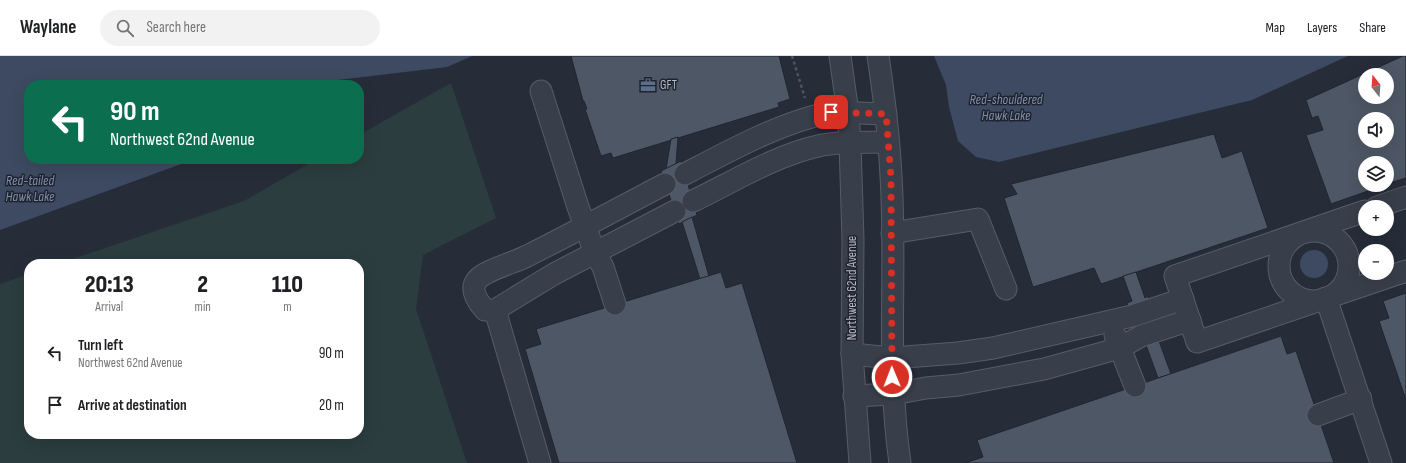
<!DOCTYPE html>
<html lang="en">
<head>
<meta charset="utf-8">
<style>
  :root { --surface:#fff; --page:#f2f2f2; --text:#202124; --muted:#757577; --line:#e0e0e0 }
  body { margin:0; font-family:"Sofia Sans Condensed",sans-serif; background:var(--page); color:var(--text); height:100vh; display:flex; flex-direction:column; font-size:15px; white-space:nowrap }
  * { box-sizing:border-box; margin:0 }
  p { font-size:13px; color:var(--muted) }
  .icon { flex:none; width:22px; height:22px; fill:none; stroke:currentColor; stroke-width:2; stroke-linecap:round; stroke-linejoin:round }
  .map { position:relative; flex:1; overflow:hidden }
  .sheet { position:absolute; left:24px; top:203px; width:340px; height:180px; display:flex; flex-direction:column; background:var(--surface); border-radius:16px; box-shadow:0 4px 16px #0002 }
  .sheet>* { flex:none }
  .guide { position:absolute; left:24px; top:24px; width:340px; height:84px; border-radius:16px; box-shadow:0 4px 16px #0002; background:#0b6e4f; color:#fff; overflow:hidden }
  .needle { width:26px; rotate:343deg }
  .buttons { position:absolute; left:1358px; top:12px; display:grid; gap:8px }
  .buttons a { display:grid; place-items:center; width:36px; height:36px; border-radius:50%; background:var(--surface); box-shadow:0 4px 16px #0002; font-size:20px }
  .pin { position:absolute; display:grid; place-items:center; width:34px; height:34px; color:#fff; margin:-17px; border-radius:8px; box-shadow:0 2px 6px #0006 }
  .me { position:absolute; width:44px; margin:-22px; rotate:359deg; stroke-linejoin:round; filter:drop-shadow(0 0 3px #0008) }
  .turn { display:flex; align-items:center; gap:14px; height:84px; padding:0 20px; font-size:18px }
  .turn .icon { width:52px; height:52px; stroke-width:2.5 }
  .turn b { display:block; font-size:28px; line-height:34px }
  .eta { display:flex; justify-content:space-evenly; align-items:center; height:68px; text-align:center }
  .eta b { font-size:24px; font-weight:800; line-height:28px }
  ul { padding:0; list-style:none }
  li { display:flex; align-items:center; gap:12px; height:52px; padding:0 20px }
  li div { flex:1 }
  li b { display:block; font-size:15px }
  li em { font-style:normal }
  header { display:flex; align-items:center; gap:24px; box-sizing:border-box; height:56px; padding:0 20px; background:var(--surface); border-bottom:1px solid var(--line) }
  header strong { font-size:19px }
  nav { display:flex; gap:22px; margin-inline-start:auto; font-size:14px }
  .search { width:280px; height:36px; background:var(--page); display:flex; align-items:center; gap:10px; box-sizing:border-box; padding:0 14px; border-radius:22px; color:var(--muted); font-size:15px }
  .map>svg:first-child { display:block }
</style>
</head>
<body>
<header>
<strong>Waylane</strong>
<div class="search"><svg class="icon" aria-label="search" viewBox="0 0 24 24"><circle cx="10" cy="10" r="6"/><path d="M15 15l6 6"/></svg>Search here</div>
<nav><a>Map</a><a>Layers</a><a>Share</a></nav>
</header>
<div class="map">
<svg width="1406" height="407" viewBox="0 0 1406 407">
  <rect width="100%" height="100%" fill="#262d39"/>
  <path fill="#2b3d3e" d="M451,27L496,162L423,199L416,253L467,407H0V228L29,218V378H359V208H58L244,145L317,103H359V79Z"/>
  <g fill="#3d4a61">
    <path d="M0,0H472L447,11L296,29H29V103H195L0,174Z"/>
    <path d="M934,0H1348L1252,44L999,106L976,101L958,85L949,51L946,29Z"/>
    <circle cx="1314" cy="208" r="14"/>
  </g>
  <g fill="#4e5765" stroke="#202631" fill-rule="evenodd">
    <path d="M571,0H779L790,43L778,47L779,51L613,102L611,97L601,100L585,53H587L584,45H583Z"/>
    <path d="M1403,0H1406V122L1387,128V107H1365V129H1385L1331,148L1306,79L1323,74L1318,60L1312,62L1306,44ZM1365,19H1387V41H1365ZM1365,63H1387V85H1365Z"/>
    <path d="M1214,78L1222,102L1242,95L1268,172L1101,228L1094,212L1033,231L1004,142L1017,138L1011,128Z"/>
    <path d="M678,81L676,108L666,113L671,83Z"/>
    <path d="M681,105L697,159L679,168L661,115Z"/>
    <path d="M692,161L709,220L700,223L682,166Z"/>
    <path d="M721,216L726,232L742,227L797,407H559L525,293L541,288L536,273Z"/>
    <path d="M1136,216L1145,242L1148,240L1163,283L1159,285L1171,318L1158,322L1146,289L1143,291L1127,247L1132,245L1123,220Z"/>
    <path d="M1406,237V344L1379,265L1389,262L1383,245Z"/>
    <path d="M1281,280L1287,298L1296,295L1334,407H965L983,401L977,384Z"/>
  </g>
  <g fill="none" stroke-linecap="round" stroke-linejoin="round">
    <g stroke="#575d68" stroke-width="23">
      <g id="minor">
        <path d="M840,0L848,57L850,87L853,184L852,298L860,407"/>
        <path d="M878,0C884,40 889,80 891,120C897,216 886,311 900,407"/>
        <path d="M541,35L578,151L595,197L603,211L615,248"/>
        <path d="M685,118C731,94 779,67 831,56L886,58"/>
        <path d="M665,128C619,152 573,177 527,200C514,207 485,214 477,224C469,234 478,246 485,254H495L554,218L675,155"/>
        <path d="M693,145C733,126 774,100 818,90C841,85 865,87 888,86"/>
        <path d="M1377,151L1406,141"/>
        <path d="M1365,155L1175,220L1197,286L1406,215"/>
        <circle cx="1314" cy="210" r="35"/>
        <path d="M892,177L978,163L1006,233"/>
        <path d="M1326,242L1381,407"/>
        <path d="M495,254L540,407"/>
        <path d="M1115,279L1135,330"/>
        <path d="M852,298L892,302L958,297L993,292L1132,260L1183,243"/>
        <path d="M854,340L893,338L926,332L959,329L1044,313L1120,292L1141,280L1190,264"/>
        <path d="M1318,359L1361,343"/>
      </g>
    </g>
    <path stroke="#49585c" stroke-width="2.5" stroke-dasharray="3 3" stroke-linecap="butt" d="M792,0L805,42"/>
    <use href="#minor" stroke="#393f4a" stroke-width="21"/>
  </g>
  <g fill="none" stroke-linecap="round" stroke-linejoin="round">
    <path stroke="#d93025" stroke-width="7" stroke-dasharray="0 12.6" d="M831,56L886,58L891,121L892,321"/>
  </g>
  <defs>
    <g id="office-bare" transform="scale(1.2)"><path d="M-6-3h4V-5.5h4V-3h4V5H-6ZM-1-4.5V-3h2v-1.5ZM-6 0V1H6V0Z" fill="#5c6f8a" stroke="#1e242f" stroke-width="2.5" paint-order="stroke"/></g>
  </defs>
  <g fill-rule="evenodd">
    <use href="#office-bare" x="648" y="29"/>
  </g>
  <g text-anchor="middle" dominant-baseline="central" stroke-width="3" stroke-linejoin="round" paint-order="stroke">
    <g font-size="13" fill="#b4bac5" stroke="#1e242f" text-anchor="start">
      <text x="660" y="29">GFT</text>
    </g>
    <g font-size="13" fill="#b4bac5" stroke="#1e242f">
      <text transform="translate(852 232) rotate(-90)">Northwest 62nd Avenue</text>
    </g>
    <g font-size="14" font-style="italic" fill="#7f8faa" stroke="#1e242f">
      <text x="1006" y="43">Red-shouldered<tspan x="1006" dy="16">Hawk Lake</tspan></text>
      <text x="30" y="124">Red-tailed<tspan x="30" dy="16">Hawk Lake</tspan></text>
    </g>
  </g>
</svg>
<div class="buttons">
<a><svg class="needle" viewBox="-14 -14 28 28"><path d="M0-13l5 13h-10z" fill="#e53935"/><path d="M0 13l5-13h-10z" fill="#757577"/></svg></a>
<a><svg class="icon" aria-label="sound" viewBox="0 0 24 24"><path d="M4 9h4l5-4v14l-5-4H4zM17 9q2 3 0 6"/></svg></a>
<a><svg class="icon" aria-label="layers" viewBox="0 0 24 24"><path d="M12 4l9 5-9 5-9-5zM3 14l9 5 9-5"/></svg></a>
<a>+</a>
<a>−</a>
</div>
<div class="pin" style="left:831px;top:56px;background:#d93025"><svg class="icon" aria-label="arrive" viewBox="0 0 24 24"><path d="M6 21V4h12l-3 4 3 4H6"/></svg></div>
<svg class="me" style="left:892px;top:321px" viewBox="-20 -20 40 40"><circle r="17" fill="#d93025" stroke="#fff" stroke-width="3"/><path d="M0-11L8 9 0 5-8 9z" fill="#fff"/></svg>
<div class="guide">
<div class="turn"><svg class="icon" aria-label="left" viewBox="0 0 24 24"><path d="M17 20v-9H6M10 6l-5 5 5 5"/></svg><div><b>90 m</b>Northwest 62nd Avenue</div></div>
</div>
<section class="sheet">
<div class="eta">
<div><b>20:13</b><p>Arrival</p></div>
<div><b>2</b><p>min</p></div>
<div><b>110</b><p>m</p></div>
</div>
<ul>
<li><svg class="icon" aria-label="left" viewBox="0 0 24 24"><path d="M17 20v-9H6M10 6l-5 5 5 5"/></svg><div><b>Turn left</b><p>Northwest 62nd Avenue</p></div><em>90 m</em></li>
<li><svg class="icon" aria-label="arrive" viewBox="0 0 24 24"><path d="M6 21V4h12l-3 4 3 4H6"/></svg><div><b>Arrive at destination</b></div><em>20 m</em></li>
</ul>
</section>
</div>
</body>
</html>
